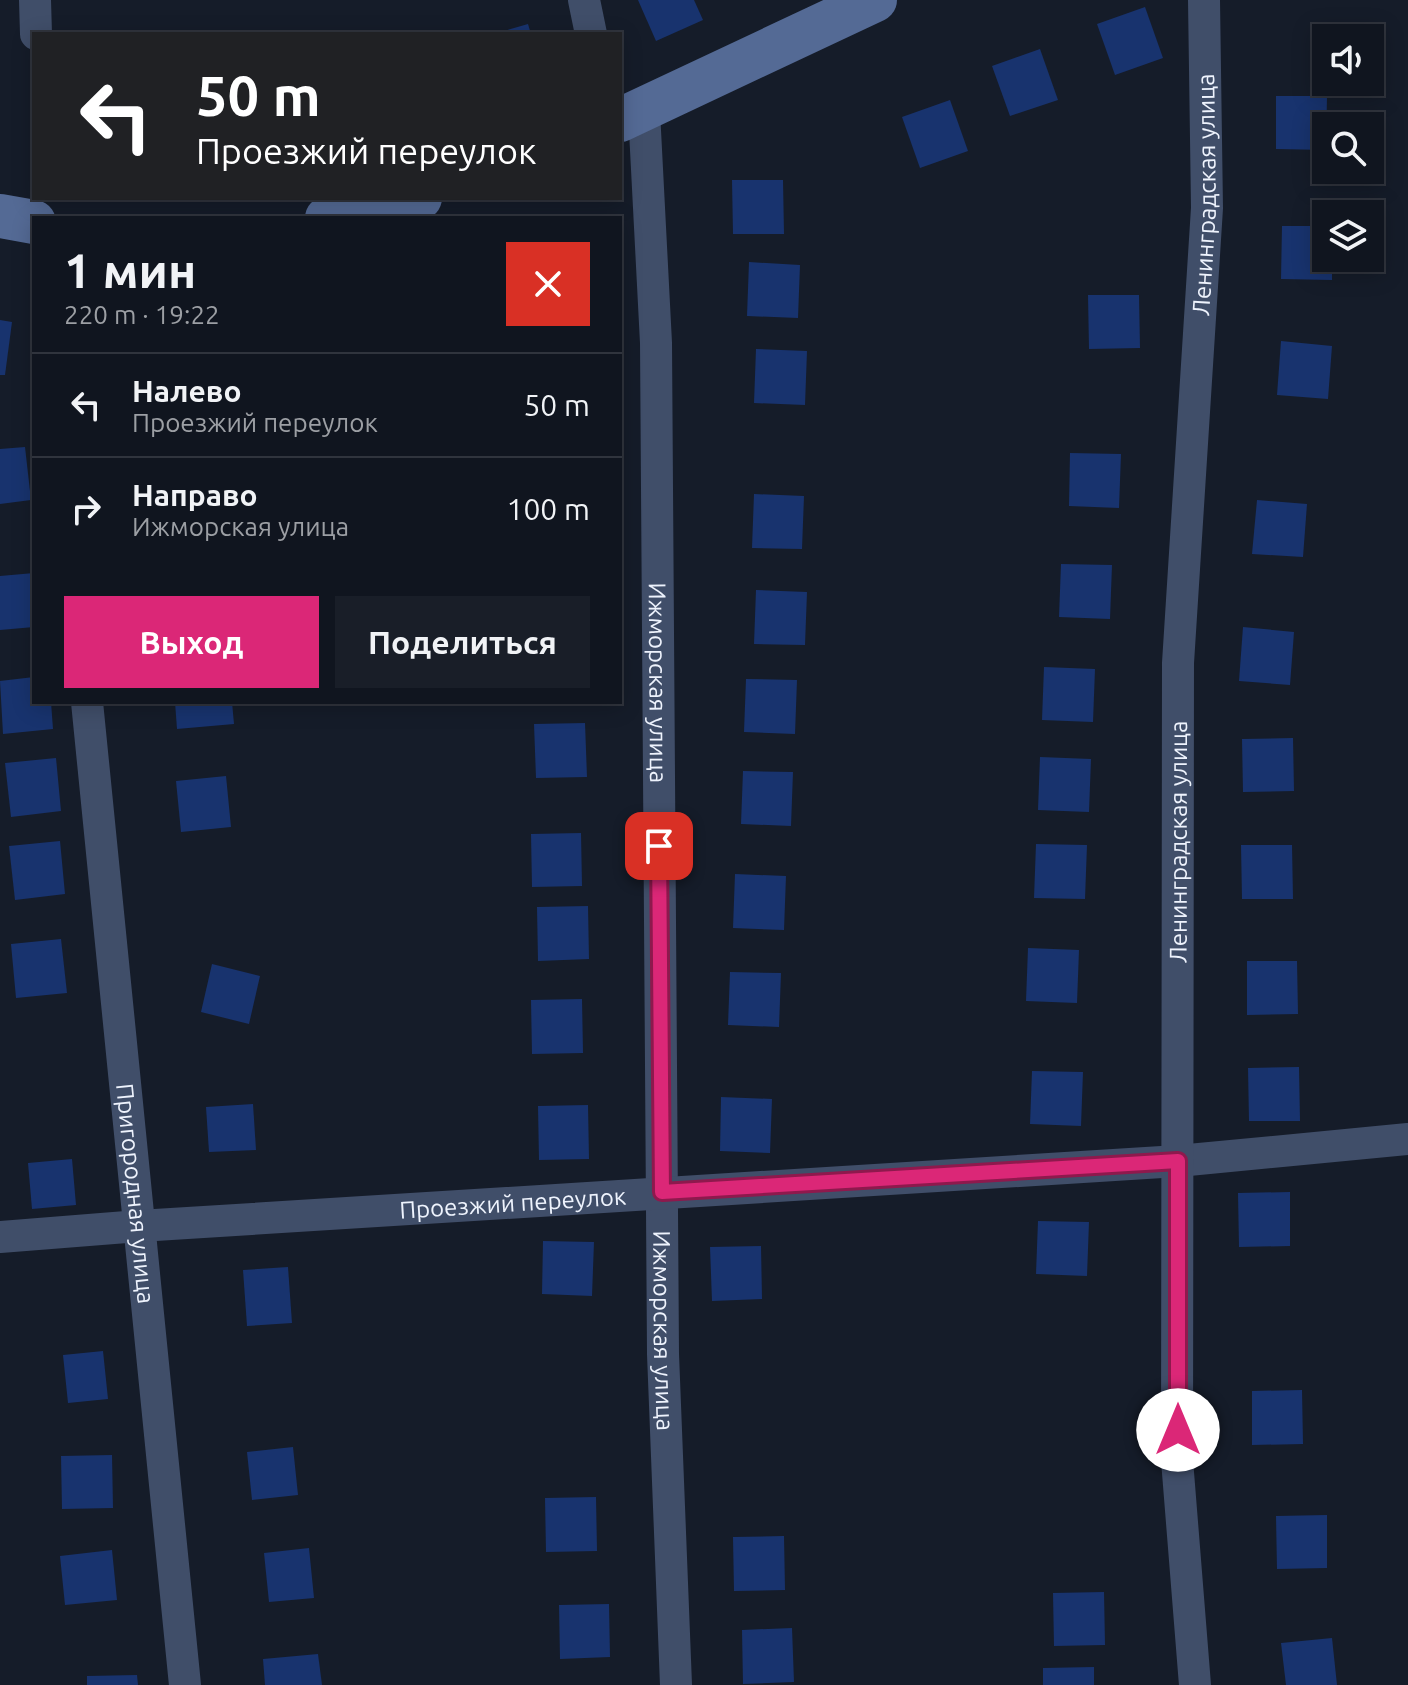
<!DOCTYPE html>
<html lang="ru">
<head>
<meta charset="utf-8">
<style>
  :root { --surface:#10151f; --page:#191e28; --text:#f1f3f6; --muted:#9c9fa4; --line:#30343d; --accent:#db2777 }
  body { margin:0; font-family:Ubuntu,sans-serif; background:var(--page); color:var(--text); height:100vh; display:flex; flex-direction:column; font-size:30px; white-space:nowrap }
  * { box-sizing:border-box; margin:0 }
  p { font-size:26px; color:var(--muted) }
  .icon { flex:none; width:44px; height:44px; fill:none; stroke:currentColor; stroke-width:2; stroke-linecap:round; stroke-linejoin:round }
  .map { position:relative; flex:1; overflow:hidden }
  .panel { position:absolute; left:32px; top:216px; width:590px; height:488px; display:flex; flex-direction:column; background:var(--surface); border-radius:0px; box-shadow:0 4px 20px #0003,0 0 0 2px var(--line) }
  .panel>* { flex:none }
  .guide { position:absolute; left:32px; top:32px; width:590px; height:168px; border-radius:0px; box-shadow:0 4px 20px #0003,0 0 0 2px var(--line); background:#202124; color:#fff; overflow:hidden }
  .buttons { position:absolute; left:1312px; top:24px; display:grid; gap:16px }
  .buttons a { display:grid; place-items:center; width:72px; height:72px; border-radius:0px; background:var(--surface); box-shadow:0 4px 20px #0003,0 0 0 2px var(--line); font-size:40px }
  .pin { position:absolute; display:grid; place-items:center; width:68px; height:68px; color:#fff; margin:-34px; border-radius:16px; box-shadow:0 4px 12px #0006 }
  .me { position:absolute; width:88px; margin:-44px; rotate:0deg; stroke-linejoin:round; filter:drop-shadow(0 0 6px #0008) }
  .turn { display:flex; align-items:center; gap:28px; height:168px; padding:0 32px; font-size:36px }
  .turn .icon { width:104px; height:104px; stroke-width:2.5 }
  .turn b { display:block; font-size:56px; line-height:68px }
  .round { display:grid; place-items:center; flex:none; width:84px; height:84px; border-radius:0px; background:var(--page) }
  .summary { display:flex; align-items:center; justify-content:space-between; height:136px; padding:0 32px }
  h1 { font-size:48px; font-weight:600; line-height:60px }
  .button { display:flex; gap:16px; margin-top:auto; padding:16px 32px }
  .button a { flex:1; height:92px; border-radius:0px; background:var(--accent); color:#fff; font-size:32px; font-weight:600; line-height:92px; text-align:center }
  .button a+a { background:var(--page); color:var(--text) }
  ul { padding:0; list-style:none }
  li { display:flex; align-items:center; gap:24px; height:104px; padding:0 32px; border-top:2px solid var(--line) }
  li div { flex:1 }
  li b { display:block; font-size:30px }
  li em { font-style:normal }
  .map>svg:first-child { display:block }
</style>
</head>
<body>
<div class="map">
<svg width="1408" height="1685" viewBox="0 0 1408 1685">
  <rect width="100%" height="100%" fill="#151c29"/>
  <g fill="#18336e">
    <path d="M638,0H694L703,20L656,41Z"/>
    <path d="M1145,7L1163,58L1115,75L1097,24Z"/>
    <path d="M528,24L531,34H497V33Z"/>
    <path d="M1040,49L1058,100L1010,116L992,66Z"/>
    <path d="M1276,96H1327L1326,150L1276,149Z"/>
    <path d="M950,100L968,151L920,168L902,117Z"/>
    <path d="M732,180H783L784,234H733Z"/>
    <path d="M1282,226H1326V258H1332V280L1281,279Z"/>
    <path d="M749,262L800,265L798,318L747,316Z"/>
    <path d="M1088,295H1139L1140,348L1089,349Z"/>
    <path d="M0,320L12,322L5,375H0Z"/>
    <path d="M1281,341L1332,346L1328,399L1277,395Z"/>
    <path d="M756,349L807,351L805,405L754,403Z"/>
    <path d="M25,447L31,500L0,504V449Z"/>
    <path d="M1070,453L1121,454L1119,508L1069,506Z"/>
    <path d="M754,494L804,496L802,549L752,548Z"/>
    <path d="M1257,500L1307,504L1303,557L1252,554Z"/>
    <path d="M1061,564L1112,565L1110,619L1059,617Z"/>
    <path d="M34,573V627L0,630V576Z"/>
    <path d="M756,590L807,592L805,645L754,644Z"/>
    <path d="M1243,627L1294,632L1290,685L1239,681Z"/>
    <path d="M1044,667L1095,669L1093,722L1042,720Z"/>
    <path d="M34,677V702H51L53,729L3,734L0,681Z"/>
    <path d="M746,679L797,680L795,734L744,732Z"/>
    <path d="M175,702H232L234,724L177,729Z"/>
    <path d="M585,723L587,777L536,778L534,724Z"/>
    <path d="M1293,738L1294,791L1243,792L1242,739Z"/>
    <path d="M1040,757L1091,759L1089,812L1038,810Z"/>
    <path d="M56,758L61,811L11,817L5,763Z"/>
    <path d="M743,771L793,772L791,826L741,824Z"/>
    <path d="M226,776L231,827L181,832L176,781Z"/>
    <path d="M581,833L582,886L532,887L531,834Z"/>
    <path d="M60,841L65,894L15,900L9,846Z"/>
    <path d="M1036,844L1087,845L1085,899L1034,898Z"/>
    <path d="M1241,845H1292L1293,899H1242Z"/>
    <path d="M735,874L786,876L784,930L733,928Z"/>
    <path d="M588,906L589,959L538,961L537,907Z"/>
    <path d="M61,939L67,993L16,998L11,944Z"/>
    <path d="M1028,948L1079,950L1077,1003L1026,1001Z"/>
    <path d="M1247,961H1297L1298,1014L1247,1015Z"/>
    <path d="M212,964L260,976L249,1024L201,1012Z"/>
    <path d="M730,972L781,973L779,1027L728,1025Z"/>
    <path d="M582,999L583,1053L532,1054L531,1000Z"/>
    <path d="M1299,1067L1300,1121H1249L1248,1068Z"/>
    <path d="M1032,1071L1083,1072L1081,1126L1030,1124Z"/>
    <path d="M721,1097L772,1099L770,1153L720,1151Z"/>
    <path d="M253,1104L256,1150L209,1152L206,1107Z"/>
    <path d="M588,1105L589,1159L539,1160L538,1106Z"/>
    <path d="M72,1159L76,1205L32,1209L28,1163Z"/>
    <path d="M1290,1192V1246L1239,1247L1238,1193Z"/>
    <path d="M1038,1221L1089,1222L1087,1276L1036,1274Z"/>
    <path d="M543,1241L594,1242L592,1296L542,1294Z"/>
    <path d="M761,1246L762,1299L712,1301L710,1247Z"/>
    <path d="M288,1267L292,1323L247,1326L243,1270Z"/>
    <path d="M103,1351L108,1399L68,1403L63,1355Z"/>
    <path d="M1302,1390L1303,1444L1252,1445V1391Z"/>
    <path d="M293,1447L298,1495L252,1500L247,1452Z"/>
    <path d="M112,1455L113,1508L62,1509L61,1456Z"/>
    <path d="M596,1497L597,1551L546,1552L545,1498Z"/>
    <path d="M1327,1515V1568L1277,1569L1276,1516Z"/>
    <path d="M784,1536L785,1590L734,1591L733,1537Z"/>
    <path d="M309,1548L314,1598L269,1602L264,1553Z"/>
    <path d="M112,1550L117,1600L65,1605L60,1556Z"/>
    <path d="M1104,1592L1105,1645L1054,1646L1053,1593Z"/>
    <path d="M609,1604L610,1657L560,1659L559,1605Z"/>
    <path d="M792,1628L794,1682L743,1684L742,1630Z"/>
    <path d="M1332,1638L1337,1685H1286L1281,1643Z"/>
    <path d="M318,1654L322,1685H265L263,1659Z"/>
    <path d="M1094,1667V1685H1043V1668Z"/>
    <path d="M137,1675L138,1685H87V1676Z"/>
  </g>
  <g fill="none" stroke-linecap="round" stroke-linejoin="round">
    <g stroke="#404e69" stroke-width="32">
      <path d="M35,0L36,34"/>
      <path d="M584,0L591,34"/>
      <path id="s1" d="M644,111L656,343L663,1354L676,1685"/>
      <path id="s2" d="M87,702L185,1685"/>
      <path id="s3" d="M0,1237L139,1226L1178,1161L1408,1139"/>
      <path id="s4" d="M1195,1685L1177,1460L1178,663L1207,208L1204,0"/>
    </g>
    <g stroke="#546a95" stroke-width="44">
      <path d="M620,120L875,0"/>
      <path d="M0,216L34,222"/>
      <path d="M327,218L420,198"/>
    </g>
  </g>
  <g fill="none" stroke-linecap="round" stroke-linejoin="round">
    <g stroke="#8e194d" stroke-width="20">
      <path id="route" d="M659,846L662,1192L1178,1161V1430"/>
    </g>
    <use href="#route" stroke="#db2777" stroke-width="14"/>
  </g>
  <g text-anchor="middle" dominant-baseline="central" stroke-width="8" stroke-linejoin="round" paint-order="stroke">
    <g font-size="24" fill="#eef3fd" stroke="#05070c">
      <text stroke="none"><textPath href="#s4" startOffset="1492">Ленинградская улица</textPath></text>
      <text stroke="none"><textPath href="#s1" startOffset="572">Ижморская улица</textPath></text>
      <text stroke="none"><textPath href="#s4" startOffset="844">Ленинградская улица</textPath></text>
      <text stroke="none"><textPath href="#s2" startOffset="494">Пригородная улица</textPath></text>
      <text stroke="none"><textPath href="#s3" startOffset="514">Проезжий переулок</textPath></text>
      <text stroke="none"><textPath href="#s1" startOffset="1220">Ижморская улица</textPath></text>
    </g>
  </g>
</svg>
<div class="buttons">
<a><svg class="icon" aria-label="sound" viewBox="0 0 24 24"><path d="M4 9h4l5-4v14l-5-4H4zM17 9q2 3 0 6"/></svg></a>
<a><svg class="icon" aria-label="search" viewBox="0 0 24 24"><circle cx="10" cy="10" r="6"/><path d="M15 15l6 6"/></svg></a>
<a><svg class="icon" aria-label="layers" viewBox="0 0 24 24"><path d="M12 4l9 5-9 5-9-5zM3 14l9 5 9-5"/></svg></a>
</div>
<div class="pin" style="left:659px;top:846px;background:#d93025"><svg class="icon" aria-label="arrive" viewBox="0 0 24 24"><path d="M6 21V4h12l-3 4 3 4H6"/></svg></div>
<svg class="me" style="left:1178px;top:1430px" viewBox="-20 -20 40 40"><circle r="19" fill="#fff"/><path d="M0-13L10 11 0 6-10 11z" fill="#db2777"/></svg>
<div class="guide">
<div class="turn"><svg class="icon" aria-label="left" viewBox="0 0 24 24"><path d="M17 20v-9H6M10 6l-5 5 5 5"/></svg><div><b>50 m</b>Проезжий переулок</div></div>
</div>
<section class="panel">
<div class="summary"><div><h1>1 мин</h1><p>220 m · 19:22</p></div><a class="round" style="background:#d93025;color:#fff"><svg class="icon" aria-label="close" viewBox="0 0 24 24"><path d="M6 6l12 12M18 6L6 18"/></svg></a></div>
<ul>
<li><svg class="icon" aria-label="left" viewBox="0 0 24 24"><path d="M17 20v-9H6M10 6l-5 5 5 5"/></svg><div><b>Налево</b><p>Проезжий переулок</p></div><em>50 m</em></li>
<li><svg class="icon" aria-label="right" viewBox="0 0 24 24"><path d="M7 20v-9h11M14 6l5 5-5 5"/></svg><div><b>Направо</b><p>Ижморская улица</p></div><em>100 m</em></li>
</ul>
<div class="button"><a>Выход</a><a>Поделиться</a></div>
</section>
</div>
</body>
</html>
